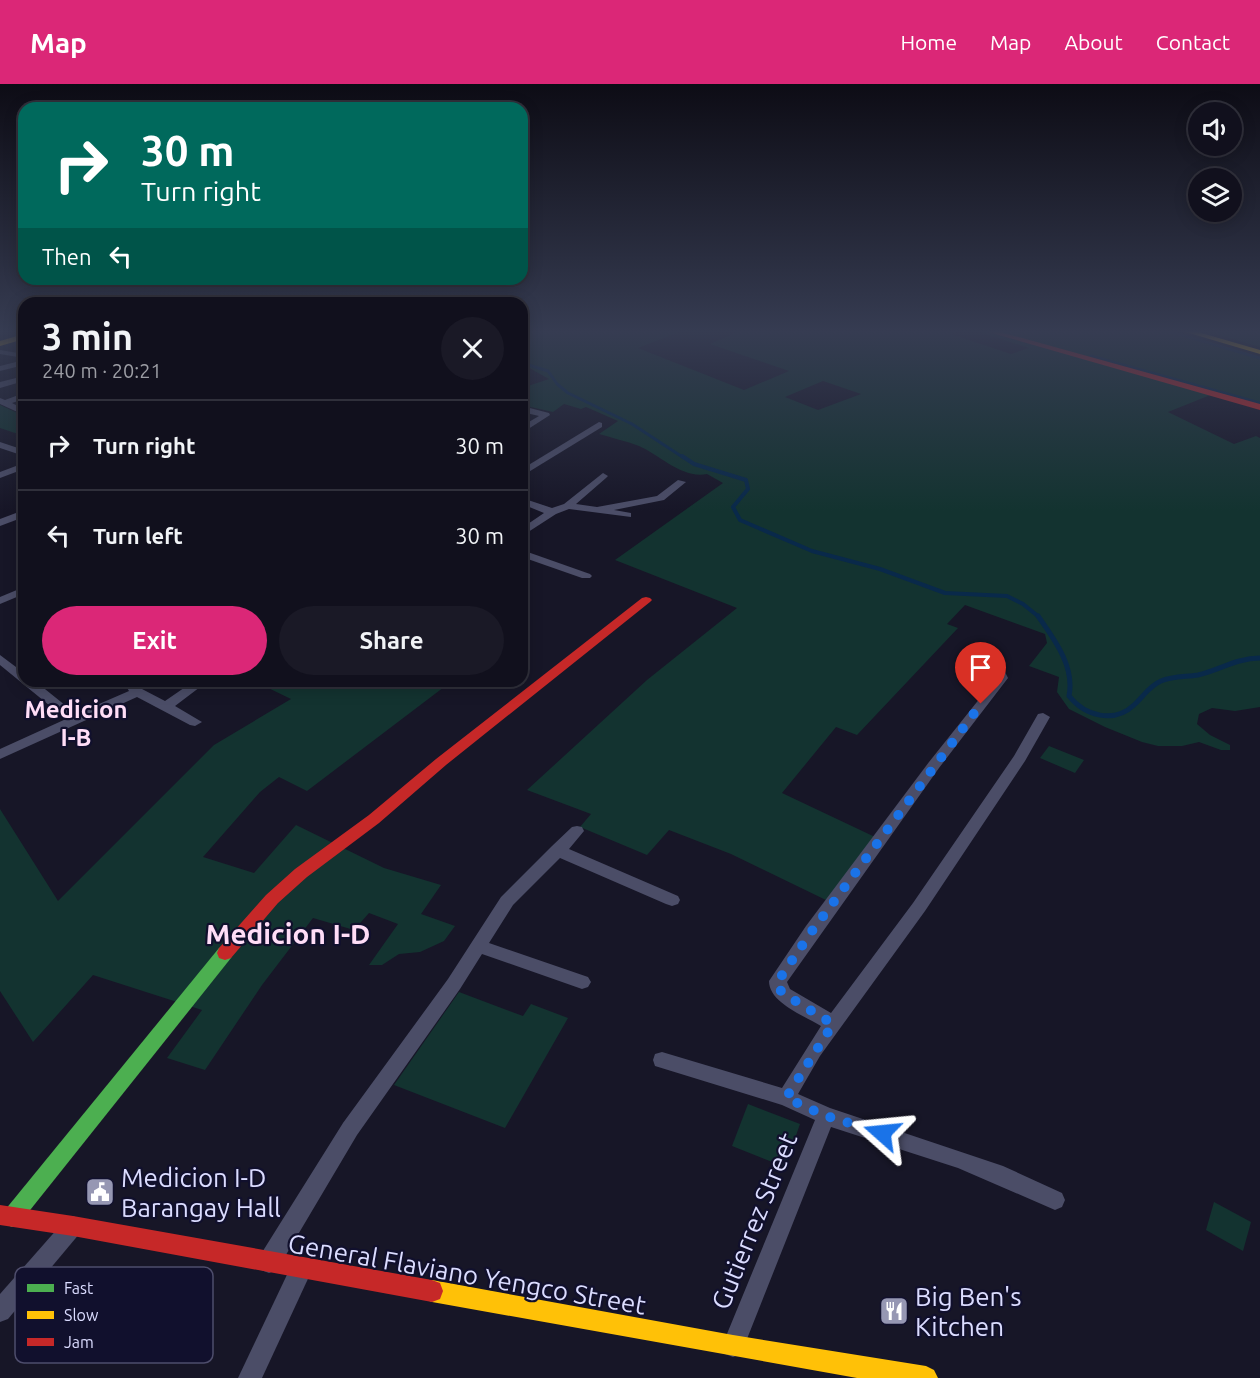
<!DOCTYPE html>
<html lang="en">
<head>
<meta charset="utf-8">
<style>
  :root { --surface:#11101d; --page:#1a1926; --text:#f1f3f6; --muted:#9c9da4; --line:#30303b; --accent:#db2777 }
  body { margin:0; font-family:Ubuntu,sans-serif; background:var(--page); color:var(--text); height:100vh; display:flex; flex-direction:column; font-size:22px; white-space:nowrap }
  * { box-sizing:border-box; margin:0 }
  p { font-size:20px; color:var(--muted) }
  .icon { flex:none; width:33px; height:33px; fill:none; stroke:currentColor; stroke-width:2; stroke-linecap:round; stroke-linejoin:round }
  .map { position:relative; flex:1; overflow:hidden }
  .panel { position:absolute; left:18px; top:213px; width:510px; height:390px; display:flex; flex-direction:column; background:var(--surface); border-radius:18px; box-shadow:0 3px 15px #0003,0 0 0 2px var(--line) }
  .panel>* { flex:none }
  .guide { position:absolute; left:18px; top:18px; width:510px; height:183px; border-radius:18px; box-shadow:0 3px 15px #0003,0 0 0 2px var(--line); background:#00695c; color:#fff; overflow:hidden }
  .tools { position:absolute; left:1188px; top:18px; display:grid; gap:12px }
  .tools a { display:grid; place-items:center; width:54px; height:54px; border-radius:50%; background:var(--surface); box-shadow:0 3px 15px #0003,0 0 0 2px var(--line); font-size:30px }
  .pin { position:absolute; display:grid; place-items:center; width:51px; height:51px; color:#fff; margin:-62px -26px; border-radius:50% 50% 50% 0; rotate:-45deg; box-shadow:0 0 6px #0007 }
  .pin .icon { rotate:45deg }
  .me { position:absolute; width:66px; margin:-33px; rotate:288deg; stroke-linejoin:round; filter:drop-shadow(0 0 4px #0008) }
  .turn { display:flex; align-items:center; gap:21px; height:126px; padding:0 24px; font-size:27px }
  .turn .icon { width:78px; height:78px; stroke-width:2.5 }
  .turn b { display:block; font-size:42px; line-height:51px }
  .then { display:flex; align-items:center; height:57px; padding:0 24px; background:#0003; gap:12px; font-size:22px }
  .round { display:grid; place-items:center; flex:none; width:63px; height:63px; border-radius:32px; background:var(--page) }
  .overview { display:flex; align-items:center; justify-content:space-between; height:102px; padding:0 24px }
  h1 { font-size:36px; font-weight:700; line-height:45px }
  .action { display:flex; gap:12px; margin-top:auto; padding:12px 24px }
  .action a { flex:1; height:69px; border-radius:36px; background:var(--accent); color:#fff; font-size:24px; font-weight:700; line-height:69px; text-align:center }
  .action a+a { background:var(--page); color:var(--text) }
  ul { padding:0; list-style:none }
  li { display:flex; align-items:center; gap:18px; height:90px; padding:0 24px; border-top:2px solid var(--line) }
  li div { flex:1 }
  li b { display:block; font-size:22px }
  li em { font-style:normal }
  header { display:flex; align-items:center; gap:36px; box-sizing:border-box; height:84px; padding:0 30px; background:var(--accent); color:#fff }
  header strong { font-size:28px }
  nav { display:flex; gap:33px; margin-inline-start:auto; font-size:21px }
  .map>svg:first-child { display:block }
</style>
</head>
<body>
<header>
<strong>Map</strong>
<nav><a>Home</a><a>Map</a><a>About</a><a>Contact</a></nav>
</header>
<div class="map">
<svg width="1260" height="1294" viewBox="0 0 1260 1294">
  <rect width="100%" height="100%" fill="#171627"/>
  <g fill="#133330" fill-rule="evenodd">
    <path d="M522,246H684L638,264L744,306L789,287L710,260L741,246H960L951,250L1011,270L1029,264L973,246H979L1213,310L1168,328L1234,360L1256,352L1260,354V623L1235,627L1212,624L1199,630L1197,640L1210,651L1230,661V666H1221L1199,658L1182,662H1158L1142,658L1105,643L1069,625L1057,608L1059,593L1029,582L1047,559L1045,550L965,521L947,540L958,544L857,651L836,643L782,709L875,753L828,817L731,770L669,746L647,771L580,743L591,730L527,706L647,596L737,524L615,476L723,399L707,390C682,395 660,371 639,362C626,357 612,354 599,350L618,337L586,323L581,325L564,320L553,328L522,321V304L549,295L522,280ZM823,297L861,310L818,326L785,313Z"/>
    <path d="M993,246H1165L1260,274V321Z"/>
    <path d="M1201,246H1260V263Z"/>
    <path d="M0,321L24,332V352L0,344Z"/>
    <path d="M261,597H452L307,707L279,693L260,708L203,773L254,789L296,741L384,784L441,801L421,830L455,842L444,857L420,868L399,870L382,881H369L398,840L369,829L354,846L313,834L262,901L205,986L167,974L202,926L93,891L33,958L0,907V725L58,817L214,661L291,615L258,599Z"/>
    <path d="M1049,662L1084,676L1075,689L1040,674Z"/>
    <path d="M459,908L523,932L531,920L568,934L505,1044L394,1001Z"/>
    <path d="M748,1020L800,1040L785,1083L732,1062Z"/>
    <path d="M1214,1118L1251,1138L1243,1167L1206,1146Z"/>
  </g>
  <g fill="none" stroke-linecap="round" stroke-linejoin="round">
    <g stroke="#09294a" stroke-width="3">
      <path d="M1165,246L1260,274"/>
      <path d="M1091,272L1260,319"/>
      <path d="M522,279L548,287L557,300L568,309L632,340L684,374"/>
    </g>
    <path stroke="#09294a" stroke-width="4" d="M682,372L694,380L746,396L748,405L733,423L740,436L812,467L880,485L945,509L1007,512L1023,520L1039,533"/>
    <path stroke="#09294a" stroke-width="5" d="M1038,532C1054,555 1075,582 1069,612C1085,632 1114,640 1134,621C1143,613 1149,602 1161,597C1173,592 1186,593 1198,591C1219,586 1237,574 1260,574"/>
    <g fill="#4b4d67" fill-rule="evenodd">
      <path d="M0,266L24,270V274L0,270Z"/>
      <path d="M24,276V281L0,287V282Z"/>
      <path d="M24,292V297L0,304V298Z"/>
      <path d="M24,309V315L12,319L24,325V331L0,320V314L5,316Z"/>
      <path d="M522,322L549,329L550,331L522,349V342L539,332L522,328Z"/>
      <path d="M599,338L602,339V343L522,392V385Z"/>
      <path d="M0,358L24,366V372L0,364Z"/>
      <path d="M24,379V385L0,394V388Z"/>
      <path d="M603,389L608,392L606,394L576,420L597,423L657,412L678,396L686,398L664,416L614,426L631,429V433L569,425L556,430L522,452V444L544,429L522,420V414L552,424L564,420Z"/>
      <path d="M24,426V433L0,442V435Z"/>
      <path d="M522,466L590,490L592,492L590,494H582L522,473Z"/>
      <path d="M24,503V510L0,520V513Z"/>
      <path d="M0,571L24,589V597H35L76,630L129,607L123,597H136L142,605L165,617L194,597H208L175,622L202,638L195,642L190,641L137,613L0,675V665L66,635L0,581Z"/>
      <path d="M984,578L1004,586L1008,594L939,684L787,898L790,905L831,929L913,819L1014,672L1038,630L1043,629L1050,633L1025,677L925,827L820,972L798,1010L830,1024L1003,1082L1062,1109L1065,1116L1062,1123L1055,1126L958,1084L831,1043L741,1270L733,1273L725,1270L722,1262L815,1036L782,1021L655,982L653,976L655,970L662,968L782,1004L821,942C805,932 769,919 769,897L806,842L929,678L996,594L978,582L980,579Z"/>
      <path d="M577,742L582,743L584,747L569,765L678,812L680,816L678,820L672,822L666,820L560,774L513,821L489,859L588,893L591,898L588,903L582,905L482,870L460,905L357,1051L277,1186L269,1189L261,1186L258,1178L261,1170L343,1039L448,895L501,813L552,762L572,743Z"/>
      <path d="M73,1132L80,1135L83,1142L80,1149L8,1235L0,1238V1210L66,1135Z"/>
      <path d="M302,1173L310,1176L313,1184L262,1294H238L294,1176Z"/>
    </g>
    <path fill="#4caf50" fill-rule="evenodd" d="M225,862L231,864L233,869L231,874L19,1140L12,1143L5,1140L2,1133L5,1126L219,864Z"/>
    <g fill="#ffc107" fill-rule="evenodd">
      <path d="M1179,246H1191L1260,266V270Z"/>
      <path d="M24,250V255L0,262V257Z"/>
      <path d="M432,1196L733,1251L926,1282L934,1286L938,1294H857L432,1218L424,1215L421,1207L424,1199Z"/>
    </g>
    <g fill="#c62828" fill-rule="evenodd">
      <path d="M981,246H993L1260,320V326Z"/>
      <path d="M646,513L650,514L652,516L650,518L446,681L379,739L307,793L278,819L231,874L225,876L219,874L217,869L219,864L266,811L295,785L369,731L436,675L642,514Z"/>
      <path d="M0,1121L73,1132L432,1196L440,1199L443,1207L440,1215L432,1218L73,1152L0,1141Z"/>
    </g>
  </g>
  <linearGradient id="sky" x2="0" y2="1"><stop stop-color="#0d0c15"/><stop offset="0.58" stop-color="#363c52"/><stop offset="1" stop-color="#363c52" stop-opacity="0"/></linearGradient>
  <rect width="1260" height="427" fill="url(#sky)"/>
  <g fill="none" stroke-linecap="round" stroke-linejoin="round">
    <path stroke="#1a73e8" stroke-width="10" stroke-dasharray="0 18" d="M882,1049L826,1032L786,1014L833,940L784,910L778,904V897L812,847L981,620"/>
  </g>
  <defs>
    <g id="civic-square" transform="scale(1.5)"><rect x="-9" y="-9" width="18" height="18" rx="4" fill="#9697b3" stroke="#11102d"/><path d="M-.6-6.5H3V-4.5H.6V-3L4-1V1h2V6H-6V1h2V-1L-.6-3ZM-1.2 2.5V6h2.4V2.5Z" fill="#fff"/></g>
    <g id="restaurant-square" transform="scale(1.5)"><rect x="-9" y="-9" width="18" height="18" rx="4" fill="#9697b3" stroke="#11102d"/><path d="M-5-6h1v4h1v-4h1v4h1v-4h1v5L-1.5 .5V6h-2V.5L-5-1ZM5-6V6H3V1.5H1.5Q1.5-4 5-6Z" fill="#fff"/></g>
  </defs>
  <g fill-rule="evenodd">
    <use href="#civic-square" x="100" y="1108"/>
    <use href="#restaurant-square" x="894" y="1227"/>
  </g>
  <g text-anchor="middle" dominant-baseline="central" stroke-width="4.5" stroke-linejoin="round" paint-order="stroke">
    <g font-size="24" font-weight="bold" fill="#ffddf7" stroke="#11102d">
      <text x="76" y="625">Medicion<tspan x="76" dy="28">I-B</tspan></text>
    </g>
    <g font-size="26" fill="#dbdcff" stroke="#11102d" text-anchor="start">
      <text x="121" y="1093">Medicion I-D<tspan x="121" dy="30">Barangay Hall</tspan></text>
      <text x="915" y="1212">Big Ben's<tspan x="915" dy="30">Kitchen</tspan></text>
    </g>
    <g font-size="26" fill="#dbdcff" stroke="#11102d">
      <text transform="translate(754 1137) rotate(-68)">Gutierrez Street</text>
      <text transform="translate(467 1190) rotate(10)">General Flaviano Yengco Street</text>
    </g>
    <g font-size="28" font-weight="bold" fill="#ffddf7" stroke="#11102d">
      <text x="288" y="849">Medicion I-D</text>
    </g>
  </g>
  <rect x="15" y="1183" width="198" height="96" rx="9" fill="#11102d" stroke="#4e4d6c" stroke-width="1.5"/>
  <rect x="27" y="1200" width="27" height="8" fill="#4caf50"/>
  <rect x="27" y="1227" width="27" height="8" fill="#ffc107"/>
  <rect x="27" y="1254" width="27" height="8" fill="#c62828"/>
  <g font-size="16" fill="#dbdcff">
    <text x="64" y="1210">Fast</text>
    <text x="64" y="1237">Slow</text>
    <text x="64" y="1264">Jam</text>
  </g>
</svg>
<div class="tools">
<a><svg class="icon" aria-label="sound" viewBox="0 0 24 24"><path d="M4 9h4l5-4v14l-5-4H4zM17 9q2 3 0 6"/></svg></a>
<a><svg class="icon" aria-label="layers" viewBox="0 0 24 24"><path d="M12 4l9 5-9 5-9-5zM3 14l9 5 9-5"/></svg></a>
</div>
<div class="pin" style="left:981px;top:620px;background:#d93025"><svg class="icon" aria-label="arrive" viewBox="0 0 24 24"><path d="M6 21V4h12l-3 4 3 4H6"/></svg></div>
<svg class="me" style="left:882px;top:1049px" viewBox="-20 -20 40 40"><path d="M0-17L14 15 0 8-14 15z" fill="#1a73e8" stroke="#fff" stroke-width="4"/></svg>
<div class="guide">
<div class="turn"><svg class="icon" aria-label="right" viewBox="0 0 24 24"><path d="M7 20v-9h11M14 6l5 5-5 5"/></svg><div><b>30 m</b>Turn right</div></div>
<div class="then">Then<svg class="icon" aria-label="left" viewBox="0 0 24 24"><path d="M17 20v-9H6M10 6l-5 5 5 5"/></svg></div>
</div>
<section class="panel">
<div class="overview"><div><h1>3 min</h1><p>240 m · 20:21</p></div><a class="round"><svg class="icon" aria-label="close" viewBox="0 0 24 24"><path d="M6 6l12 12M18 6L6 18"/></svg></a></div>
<ul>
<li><svg class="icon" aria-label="right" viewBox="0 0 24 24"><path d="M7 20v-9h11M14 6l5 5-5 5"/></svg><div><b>Turn right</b></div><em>30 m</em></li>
<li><svg class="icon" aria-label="left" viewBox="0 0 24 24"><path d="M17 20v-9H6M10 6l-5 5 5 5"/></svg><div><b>Turn left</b></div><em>30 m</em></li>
</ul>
<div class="action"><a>Exit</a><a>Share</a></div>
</section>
</div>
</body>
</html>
